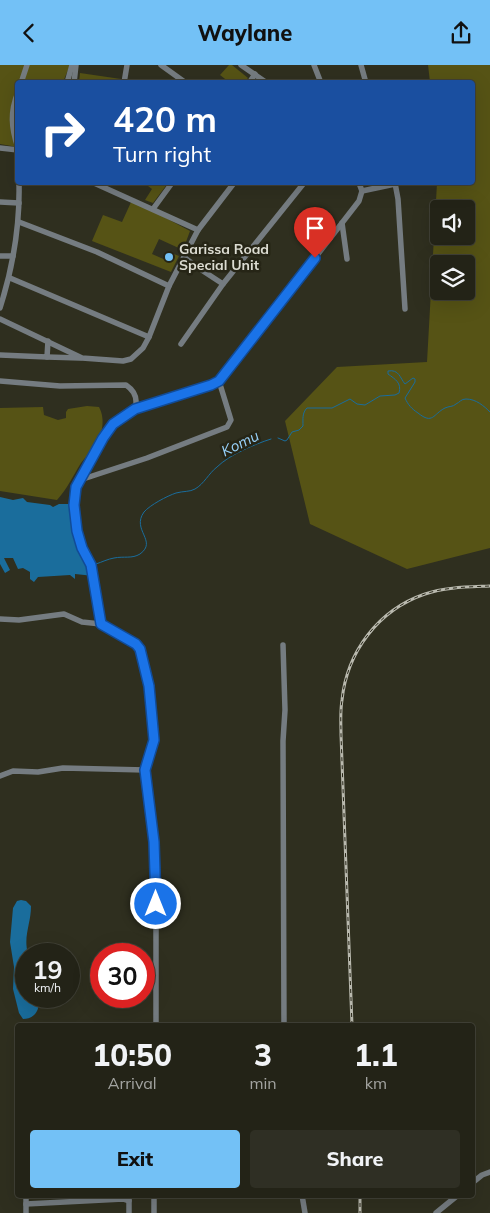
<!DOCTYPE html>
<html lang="en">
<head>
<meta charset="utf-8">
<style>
  :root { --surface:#232317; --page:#2f2f24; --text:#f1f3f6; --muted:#a3a4a1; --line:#404036; --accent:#73c1f6 }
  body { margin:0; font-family:Mulish,sans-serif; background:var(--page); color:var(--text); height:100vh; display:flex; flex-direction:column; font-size:19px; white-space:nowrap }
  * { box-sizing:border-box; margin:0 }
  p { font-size:16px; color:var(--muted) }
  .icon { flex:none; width:28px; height:28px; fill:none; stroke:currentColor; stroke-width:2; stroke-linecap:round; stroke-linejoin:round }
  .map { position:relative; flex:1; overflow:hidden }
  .drawer { position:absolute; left:15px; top:958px; width:460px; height:175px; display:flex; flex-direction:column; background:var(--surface); border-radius:5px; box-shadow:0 5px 20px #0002,0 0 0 1px var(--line) }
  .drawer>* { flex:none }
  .banner { position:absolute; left:15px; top:15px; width:460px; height:105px; border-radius:5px; box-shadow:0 5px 20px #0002,0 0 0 1px var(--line); background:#1a4fa0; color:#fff; overflow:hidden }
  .buttons { position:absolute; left:430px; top:135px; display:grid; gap:10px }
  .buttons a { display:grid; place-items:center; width:45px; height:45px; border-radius:5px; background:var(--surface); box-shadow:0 5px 20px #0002,0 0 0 1px var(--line); font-size:25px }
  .speed { position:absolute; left:15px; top:878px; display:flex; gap:10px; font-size:25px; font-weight:700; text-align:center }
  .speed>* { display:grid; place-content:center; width:65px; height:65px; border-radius:50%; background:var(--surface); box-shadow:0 5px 20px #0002,0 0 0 1px var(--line); line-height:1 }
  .speed small { font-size:12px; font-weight:400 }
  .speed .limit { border:8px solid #d22; background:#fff; color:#111 }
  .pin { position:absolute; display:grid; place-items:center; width:42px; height:42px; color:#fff; margin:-51px -21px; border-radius:50% 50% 50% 0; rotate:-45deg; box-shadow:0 0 5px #0007 }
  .pin .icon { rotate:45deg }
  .me { position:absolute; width:55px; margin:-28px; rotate:0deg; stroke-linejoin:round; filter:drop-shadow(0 0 4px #0008) }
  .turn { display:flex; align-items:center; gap:18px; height:105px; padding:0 15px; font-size:22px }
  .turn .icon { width:65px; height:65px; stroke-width:2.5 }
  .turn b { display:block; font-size:35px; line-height:42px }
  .eta { display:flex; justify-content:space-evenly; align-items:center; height:85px; text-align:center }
  .eta b { font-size:30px; font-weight:800; line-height:35px }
  .action { display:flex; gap:10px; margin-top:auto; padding:10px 15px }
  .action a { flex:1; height:58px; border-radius:5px; background:var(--accent); color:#111; font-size:20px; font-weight:800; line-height:58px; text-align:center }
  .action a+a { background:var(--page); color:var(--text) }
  header { display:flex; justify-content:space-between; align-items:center; height:65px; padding:0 15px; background:var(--accent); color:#111; font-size:22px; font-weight:800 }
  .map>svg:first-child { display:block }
</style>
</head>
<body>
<header><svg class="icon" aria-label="back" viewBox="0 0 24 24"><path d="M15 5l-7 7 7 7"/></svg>Waylane<svg class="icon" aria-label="share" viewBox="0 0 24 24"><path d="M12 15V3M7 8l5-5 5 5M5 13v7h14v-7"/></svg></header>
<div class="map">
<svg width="490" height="1148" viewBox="0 0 490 1148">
  <rect width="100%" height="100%" fill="#2f2f1f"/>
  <g fill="#565315" fill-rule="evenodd">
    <path d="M0,0H70L63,17L18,18L17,82L0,79Z"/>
    <path d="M229,0H232L248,13L244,17H229L220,10Z"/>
    <path d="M428,0H490V483L407,504L310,459L285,356L337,302L427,297L437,118H472V18L430,17ZM439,144H466V171H439ZM439,199H466V226H439Z"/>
    <path d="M80,8L121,14V17H79Z"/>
    <path d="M144,118H168L153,138L145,135L152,124Z"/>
    <path d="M132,135L190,166L183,185L159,174L152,189L168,196L174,189L179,191L171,207L92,176L103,150L122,157Z"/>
    <path d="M87,341L99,342C106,355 102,371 94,383C90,389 85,392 81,398C73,411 67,424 57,435L0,426V343L43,342L44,350L58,355L66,353V347L68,344Z"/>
  </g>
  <g fill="#1a6d9c">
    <path d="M0,432L13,435L23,433L27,437L50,440L53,442L59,439H68L72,444L74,465L94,511L75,509V514L70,510L38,512L34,517L30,514V507L23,503L18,504L13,493H4L10,505L5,508L0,499Z"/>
    <path d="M21,835L26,836L31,841C31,859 23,871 28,889H26V931H38C41,943 36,954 23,954L19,948L13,924L14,902L10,877L13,843L17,836Z"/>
  </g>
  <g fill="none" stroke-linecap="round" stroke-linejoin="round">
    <g stroke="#1a6d9c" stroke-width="1">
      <path d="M278,373L285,376L287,375L292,367L299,365L303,361C303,354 302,348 307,343H332L350,334L357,339L365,340L380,331L395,330L399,328C402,318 395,314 388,309V306C399,304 400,313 405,319L413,313L415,314V317L405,333C408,340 412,344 418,348C433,360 433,349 445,343C449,341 453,342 456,339C460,337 461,334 466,334C476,334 484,341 490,347"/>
      <path d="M96,499C102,497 108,494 114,493C124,491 132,494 140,489C158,476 131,465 144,447C150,440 167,431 176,428C183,426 190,427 195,424C204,419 209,408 217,402C229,390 255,379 271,374"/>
    </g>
    <g stroke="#757c81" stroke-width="5.5">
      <path d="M161,0L186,18"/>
      <path d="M241,0L267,18"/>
      <path d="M314,0L321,18"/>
      <path d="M361,0L366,18"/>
      <path d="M21,18L27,0"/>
      <path d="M67,18L72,0"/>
      <path d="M74,18L76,0"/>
      <path d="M124,18L127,0"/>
      <path d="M249,18L255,9"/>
      <path d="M18,27C10,47 11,62 18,83"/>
      <path d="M0,83L18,85"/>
      <path d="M94,118L198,165"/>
      <path d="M395,118L398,134L405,244"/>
      <path d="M362,126L395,119"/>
      <path d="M0,137L19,138"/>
      <path d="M153,144L172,118"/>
      <path d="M19,157L97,187L169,221"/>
      <path d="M342,158L347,194"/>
      <path d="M0,191H13"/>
      <path d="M185,193L197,202L223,219L304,118"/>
      <path d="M10,213L149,272"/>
      <path d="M0,243C13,202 20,160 19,118"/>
      <path d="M0,254L82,293L123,296L131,294L143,283L149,272L169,221L198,165L234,118"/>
      <path d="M181,279L223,219"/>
      <path d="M0,290L47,292L48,276"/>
      <path d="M47,292L80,293"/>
      <path d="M0,316L60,321L126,320C135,326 138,334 135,344L113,359L80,415L74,429L77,466L82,483L91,500L101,559"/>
      <path d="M135,344L211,320L225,309L359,136L362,126L359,118"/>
      <path d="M80,415L147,393L227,362L231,355L219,316"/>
      <path d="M0,554L19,555L64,549L82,557L101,559L132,576L141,584L151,634L154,675L145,705L156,804V960"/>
      <path d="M283,580L285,645L283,676L284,960"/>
      <path d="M0,711L13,706L38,707L63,703L145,705"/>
      <path d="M472,1118L482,1110L490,1107"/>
      <path d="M26,1130V1148"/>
      <path d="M129,1130V1148"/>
      <path d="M302,1130L305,1148"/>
      <path d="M26,1139L123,1134L129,1136"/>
      <path d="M154,1148V1130"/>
      <path d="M436,1148L458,1130"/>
    </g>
    <g stroke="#b9b9ae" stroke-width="3">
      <g id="rail">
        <path d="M352,960L341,670C341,659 340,647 342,635C347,587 378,545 425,529C445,522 469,522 490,521"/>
        <path d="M360,1130V1148"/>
      </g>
    </g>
    <use href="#rail" stroke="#262516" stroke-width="1" stroke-dasharray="4" stroke-linecap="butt"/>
  </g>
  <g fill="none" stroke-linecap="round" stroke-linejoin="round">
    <g stroke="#114b97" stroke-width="12">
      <path id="route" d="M156,839L154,777L145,705L154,675L149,621L140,584L136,579L101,559L91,500L82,483L77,466L74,440L76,422L103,373L113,359L135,344L211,320L219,316L315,193"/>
    </g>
    <use href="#route" stroke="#1a73e8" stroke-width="9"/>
  </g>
  <circle fill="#73c1f6" stroke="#262516" stroke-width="2" cx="169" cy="192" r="5"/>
  <g text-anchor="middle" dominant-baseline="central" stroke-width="5" stroke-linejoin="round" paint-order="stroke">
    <g font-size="14" font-weight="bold" fill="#dcdcd2" stroke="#262516" text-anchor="start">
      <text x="179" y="184">Garissa Road<tspan x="179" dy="16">Special Unit</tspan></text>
    </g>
    <g font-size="15" font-style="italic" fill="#97d0f8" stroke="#262516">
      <text transform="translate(240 378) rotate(-26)">Komu</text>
    </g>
  </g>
</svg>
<div class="buttons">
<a><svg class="icon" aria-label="sound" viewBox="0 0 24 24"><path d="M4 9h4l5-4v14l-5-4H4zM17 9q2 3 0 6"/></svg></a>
<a><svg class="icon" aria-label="layers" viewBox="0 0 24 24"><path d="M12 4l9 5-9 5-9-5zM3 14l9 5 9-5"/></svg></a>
</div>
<div class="speed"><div>19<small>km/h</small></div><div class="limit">30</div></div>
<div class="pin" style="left:315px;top:193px;background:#d93025"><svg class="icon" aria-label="arrive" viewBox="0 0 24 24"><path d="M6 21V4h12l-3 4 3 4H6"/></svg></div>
<svg class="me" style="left:156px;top:839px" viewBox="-20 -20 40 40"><circle r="17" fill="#1a73e8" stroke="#fff" stroke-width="3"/><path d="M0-11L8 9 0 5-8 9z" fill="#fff"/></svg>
<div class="banner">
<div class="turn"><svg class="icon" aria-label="right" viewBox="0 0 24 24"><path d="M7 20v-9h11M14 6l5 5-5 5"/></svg><div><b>420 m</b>Turn right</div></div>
</div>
<section class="drawer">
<div class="eta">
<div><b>10:50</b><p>Arrival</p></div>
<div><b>3</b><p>min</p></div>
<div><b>1.1</b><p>km</p></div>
</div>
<div class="action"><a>Exit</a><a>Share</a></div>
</section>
</div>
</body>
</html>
